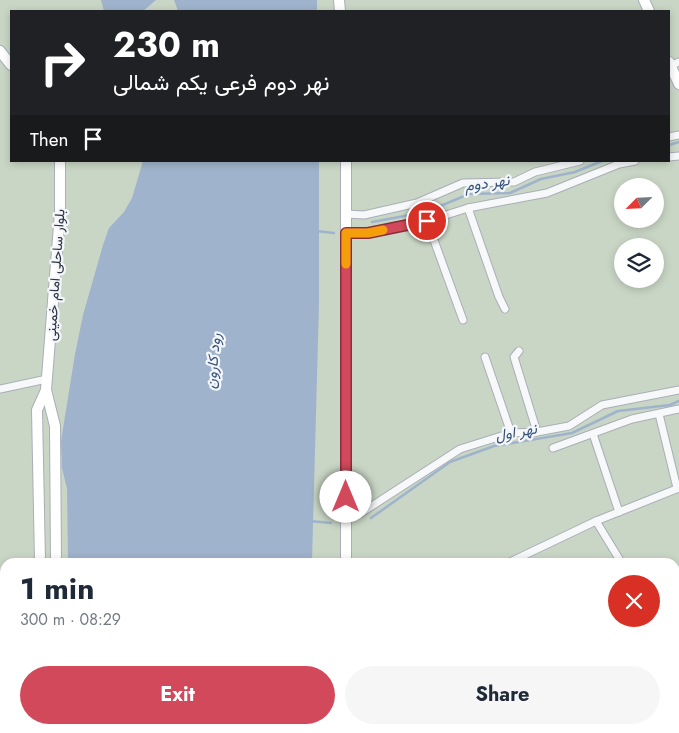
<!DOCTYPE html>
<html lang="en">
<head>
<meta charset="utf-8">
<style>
  :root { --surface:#fff; --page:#f6f6f7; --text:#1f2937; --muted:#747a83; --accent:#d1495b }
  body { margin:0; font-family:Jost,Vazirmatn,sans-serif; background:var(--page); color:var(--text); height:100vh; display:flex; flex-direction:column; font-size:19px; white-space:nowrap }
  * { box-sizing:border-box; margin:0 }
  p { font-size:16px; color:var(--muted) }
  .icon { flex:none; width:28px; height:28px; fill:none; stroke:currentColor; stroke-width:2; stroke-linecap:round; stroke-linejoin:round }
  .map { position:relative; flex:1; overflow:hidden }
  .details { position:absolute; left:0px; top:558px; width:680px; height:176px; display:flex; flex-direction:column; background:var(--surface); border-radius:15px 15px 0 0; box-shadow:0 2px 8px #0003 }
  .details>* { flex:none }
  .banner { position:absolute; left:10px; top:10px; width:660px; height:152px; border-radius:0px; box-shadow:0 2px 8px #0003; background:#202124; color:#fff; overflow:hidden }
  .needle { width:32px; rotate:246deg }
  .buttons { position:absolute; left:614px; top:178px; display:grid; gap:10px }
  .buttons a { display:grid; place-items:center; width:50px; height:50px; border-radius:50%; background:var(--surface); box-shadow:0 2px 8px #0003; font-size:25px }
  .pin { position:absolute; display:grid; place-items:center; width:42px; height:42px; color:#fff; margin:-21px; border:2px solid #fff; border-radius:50%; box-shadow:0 1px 5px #0007 }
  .me { position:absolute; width:55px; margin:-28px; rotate:0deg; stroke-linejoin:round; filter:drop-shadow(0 0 4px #0008) }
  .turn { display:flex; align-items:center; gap:18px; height:105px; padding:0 20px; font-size:22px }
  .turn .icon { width:65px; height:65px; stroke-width:2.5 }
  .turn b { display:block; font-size:35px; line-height:42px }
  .then { display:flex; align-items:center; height:48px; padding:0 20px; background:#0003; gap:10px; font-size:19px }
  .round { display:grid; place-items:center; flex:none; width:52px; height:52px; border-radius:26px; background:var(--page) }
  .summary { display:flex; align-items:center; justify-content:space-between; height:85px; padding:0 20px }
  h1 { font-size:30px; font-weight:700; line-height:38px }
  .cta { display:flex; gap:10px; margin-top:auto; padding:10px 20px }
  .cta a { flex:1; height:58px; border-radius:30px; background:var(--accent); color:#fff; font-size:20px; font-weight:700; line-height:58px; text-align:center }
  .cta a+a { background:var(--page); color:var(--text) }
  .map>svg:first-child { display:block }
</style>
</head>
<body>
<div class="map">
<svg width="679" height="733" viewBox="0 0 679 733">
  <rect width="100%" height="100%" fill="#e4e7ec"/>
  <path fill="#c9d6c5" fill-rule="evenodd" d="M0,0H679V733H0ZM11,11H669V161H11ZM622,186H655V219H622ZM622,246H655V279H622ZM5,562H675V729H5Z"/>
  <g fill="#9fb4cc">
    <path d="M101,0H156L143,11H104Z"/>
    <path d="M174,0H317V11H178Z"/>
    <path d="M143,161H319V303L312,562H68L67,489L62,468L61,441L75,354L83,315L103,245L109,228L124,212L132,198Z"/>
    <rect x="72" y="729" width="242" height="4"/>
  </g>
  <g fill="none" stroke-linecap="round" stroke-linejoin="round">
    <g stroke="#9fb4cc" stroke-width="2.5">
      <path d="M669,145L679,142"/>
      <path d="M372,222L426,212L469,194L510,193L541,179L575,172L602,161"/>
      <path d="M316,231L334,233"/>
      <path d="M371,518L450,462L494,446L572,433L618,411L670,405L679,401"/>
      <path d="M309,521L331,523"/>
    </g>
    <g stroke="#a9aeb7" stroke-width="9">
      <g id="street">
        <path d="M669,66L679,62"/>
        <path d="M669,137L679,135"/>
        <path d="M669,157L679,156"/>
        <path d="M468,208L499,297L505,309"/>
        <path d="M346,214L364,215L417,203L463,183L514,182L535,172L580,161"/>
        <path d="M427,221L463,320"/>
        <path d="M346,233H368L427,221L468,208L547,193L619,164L635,161"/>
        <path d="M519,351L514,357L537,432"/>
        <path d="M485,357L511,433"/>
        <path d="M0,389L47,379"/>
        <path d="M659,414L677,488"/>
        <path d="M593,434L619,512"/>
        <path d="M553,448L632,419L679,409"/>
        <path d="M346,515L361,513L460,449L511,433L537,432L569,426L602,405L679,390"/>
        <path d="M596,521L621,562"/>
        <path d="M510,562L596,521L679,488"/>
        <path d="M675,635L679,636"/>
        <path d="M463,733L472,729"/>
      </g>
    </g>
    <g stroke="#a9aeb7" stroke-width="12">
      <g id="secondary">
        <path d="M339,0L340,11"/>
        <path d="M644,0L649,11"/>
        <path d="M0,51L11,65"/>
        <path d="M669,62L679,84"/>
        <path d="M346,161V562"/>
        <path d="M40,562L37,410L46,390"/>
        <path d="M56,562L55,426L46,390L60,213V161"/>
        <path d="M43,729V733"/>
        <path d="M60,729V733"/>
        <path d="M346,729V733"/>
        <path d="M359,729L360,733"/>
      </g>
    </g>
    <use href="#street" stroke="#f7f8fa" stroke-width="7"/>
    <use href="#secondary" stroke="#fff" stroke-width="10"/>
  </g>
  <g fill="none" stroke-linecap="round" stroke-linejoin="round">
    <g stroke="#882f3b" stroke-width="12">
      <path id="route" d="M346,497V233H368L427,221"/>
    </g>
    <use href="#route" stroke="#d1495b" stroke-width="9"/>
    <path stroke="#f59e0b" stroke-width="9" d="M346,264V233H368L383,230"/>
  </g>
  <g text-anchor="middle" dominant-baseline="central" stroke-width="4.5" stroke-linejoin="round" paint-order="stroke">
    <g font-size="14" fill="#2b3445" stroke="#f4f6f9">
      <text transform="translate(55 275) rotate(-86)">بلوار ساحلی امام خمینی</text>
    </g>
    <g font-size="15" font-style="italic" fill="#34527a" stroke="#f4f6f9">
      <text transform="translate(487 183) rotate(-8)">نهر دوم</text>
      <text transform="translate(213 361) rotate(-85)">رود کارون</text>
      <text transform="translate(516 432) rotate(-10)">نهر اول</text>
    </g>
  </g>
</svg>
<div class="buttons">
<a><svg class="needle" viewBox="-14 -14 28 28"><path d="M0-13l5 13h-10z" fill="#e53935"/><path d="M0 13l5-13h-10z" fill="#747a83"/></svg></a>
<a><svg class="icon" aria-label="layers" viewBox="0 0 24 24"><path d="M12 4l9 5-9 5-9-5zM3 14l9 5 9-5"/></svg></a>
</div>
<div class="pin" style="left:427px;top:221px;background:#d93025"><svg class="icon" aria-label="arrive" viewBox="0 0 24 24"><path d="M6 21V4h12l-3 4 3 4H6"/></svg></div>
<svg class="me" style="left:346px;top:497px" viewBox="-20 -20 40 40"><circle r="19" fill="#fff"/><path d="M0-13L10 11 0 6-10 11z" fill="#d1495b"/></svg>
<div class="banner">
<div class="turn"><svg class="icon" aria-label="right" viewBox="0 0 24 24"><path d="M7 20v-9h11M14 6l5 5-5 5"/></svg><div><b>230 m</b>نهر دوم فرعی یکم شمالی</div></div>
<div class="then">Then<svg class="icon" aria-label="arrive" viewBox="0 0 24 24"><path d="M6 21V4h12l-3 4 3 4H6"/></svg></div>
</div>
<section class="details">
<div class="summary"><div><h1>1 min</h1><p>300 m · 08:29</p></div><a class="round" style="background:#d93025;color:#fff"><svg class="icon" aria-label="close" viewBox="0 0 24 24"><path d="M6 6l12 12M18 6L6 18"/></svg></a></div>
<div class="cta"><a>Exit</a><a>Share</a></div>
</section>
</div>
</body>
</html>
